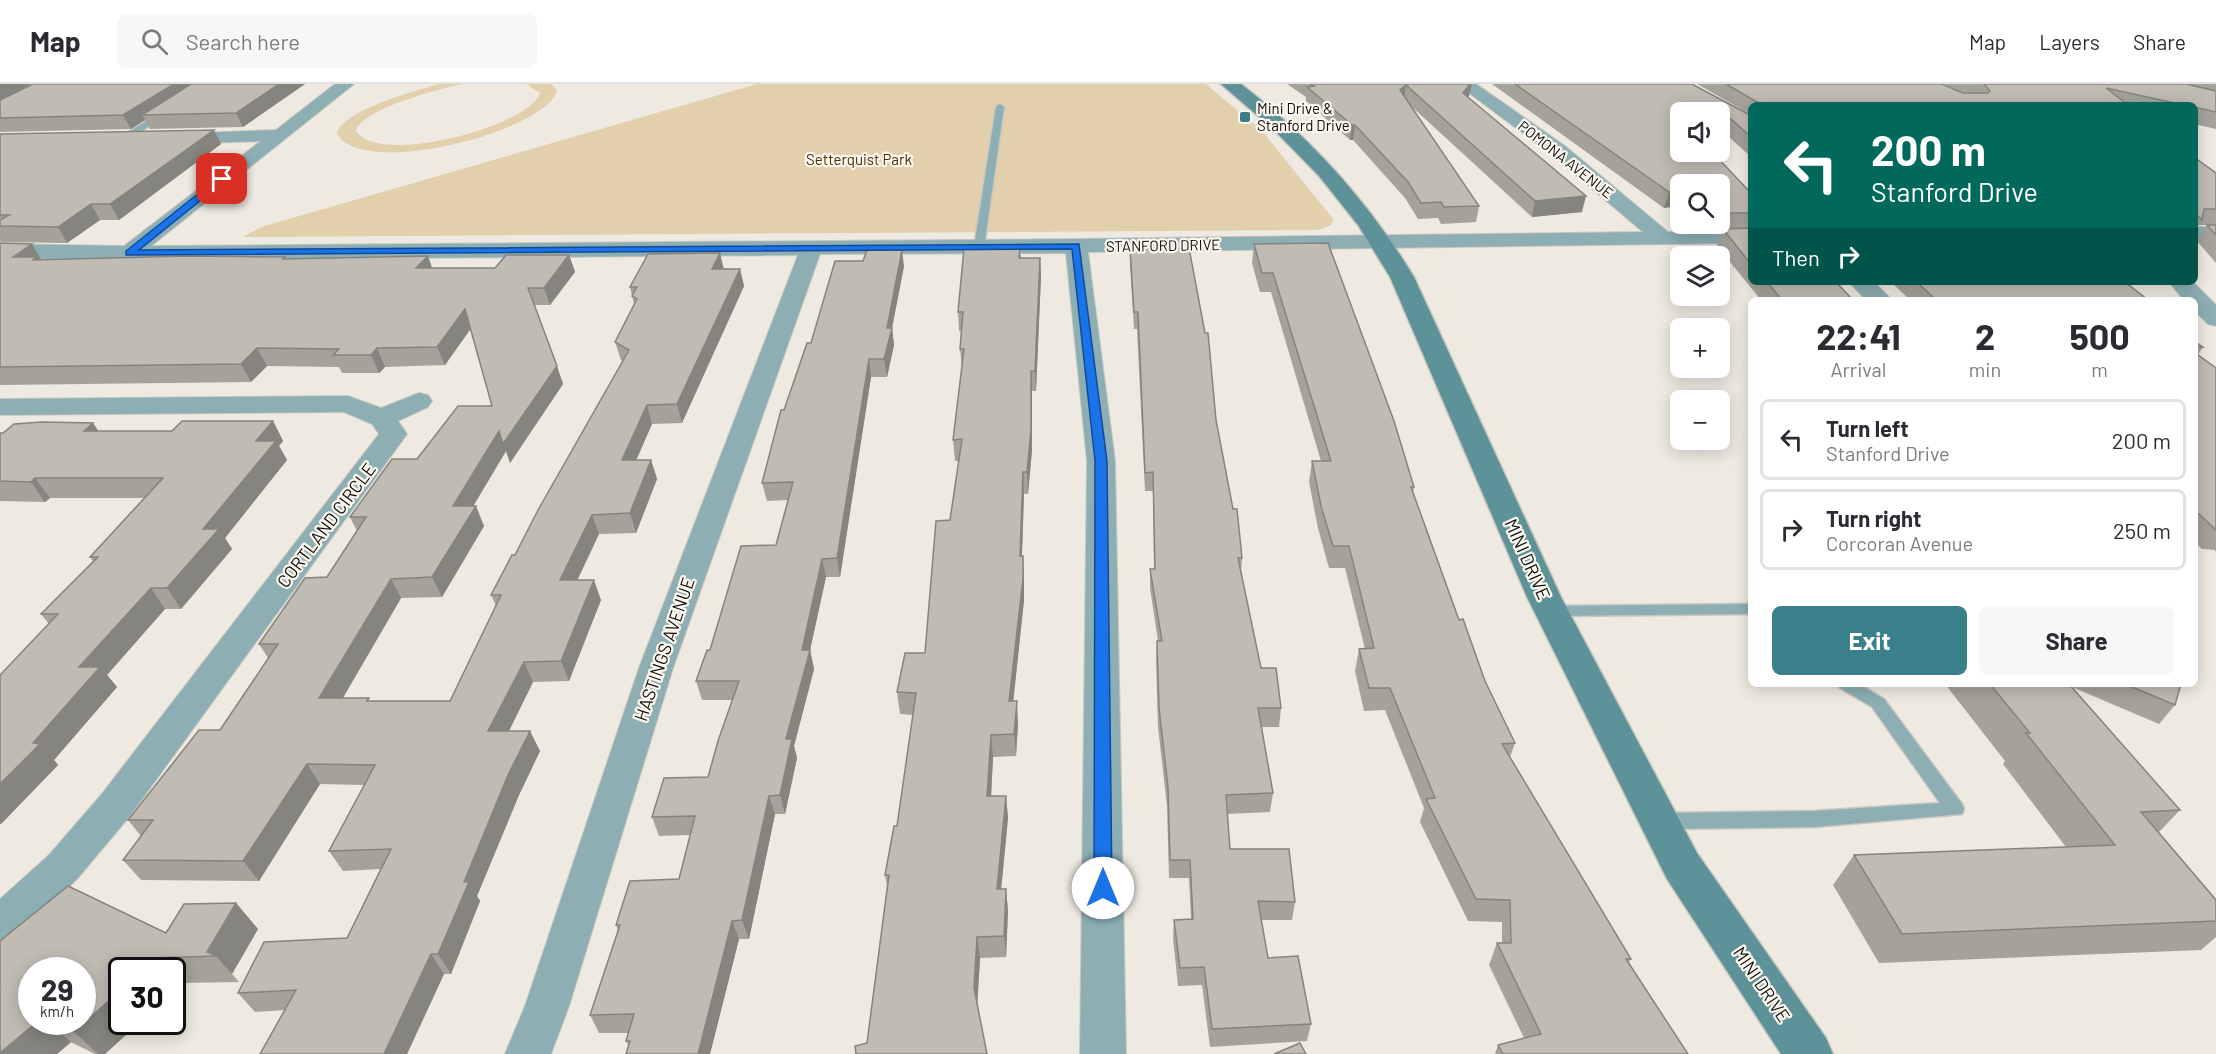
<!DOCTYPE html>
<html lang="en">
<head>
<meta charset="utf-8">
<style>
  :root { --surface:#fff; --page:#f7f7f7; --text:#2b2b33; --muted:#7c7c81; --line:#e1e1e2; --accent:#39808a }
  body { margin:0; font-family:Barlow,sans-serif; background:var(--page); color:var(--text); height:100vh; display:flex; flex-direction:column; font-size:22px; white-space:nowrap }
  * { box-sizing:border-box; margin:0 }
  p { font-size:20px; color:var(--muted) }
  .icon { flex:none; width:33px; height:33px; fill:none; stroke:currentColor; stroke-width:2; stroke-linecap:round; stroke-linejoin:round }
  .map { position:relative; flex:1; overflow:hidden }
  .details { position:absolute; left:1748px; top:213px; width:450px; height:390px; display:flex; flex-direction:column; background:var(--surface); border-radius:9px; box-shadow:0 3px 15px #0003 }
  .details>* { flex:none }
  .hud { position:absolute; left:1748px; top:18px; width:450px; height:183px; border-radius:9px; box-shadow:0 3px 15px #0003; background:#00695c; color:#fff; overflow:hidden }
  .controls { position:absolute; left:1670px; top:18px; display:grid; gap:12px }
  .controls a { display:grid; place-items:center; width:60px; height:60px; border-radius:9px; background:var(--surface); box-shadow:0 3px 15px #0003; font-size:30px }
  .speed { position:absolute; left:18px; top:873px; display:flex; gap:12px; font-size:30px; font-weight:700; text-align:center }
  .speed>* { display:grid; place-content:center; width:78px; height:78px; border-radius:50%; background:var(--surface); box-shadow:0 3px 15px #0003; line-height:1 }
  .speed small { font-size:15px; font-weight:400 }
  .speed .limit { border:3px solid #111; border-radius:9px; background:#fff; color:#111 }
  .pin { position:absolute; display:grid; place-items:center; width:51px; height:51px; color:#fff; margin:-26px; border-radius:12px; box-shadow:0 3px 9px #0006 }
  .me { position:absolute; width:66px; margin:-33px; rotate:0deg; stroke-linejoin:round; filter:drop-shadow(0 0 4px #0008) }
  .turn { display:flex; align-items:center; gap:21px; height:126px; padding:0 24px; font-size:27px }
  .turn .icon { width:78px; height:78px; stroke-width:2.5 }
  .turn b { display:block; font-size:42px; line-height:51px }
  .then { display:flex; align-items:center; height:57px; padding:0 24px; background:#0003; gap:12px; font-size:22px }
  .eta { display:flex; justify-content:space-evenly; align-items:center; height:102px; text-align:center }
  .eta b { font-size:36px; font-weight:700; line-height:42px }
  .action { display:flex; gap:12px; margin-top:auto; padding:12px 24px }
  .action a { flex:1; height:69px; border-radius:9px; background:var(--accent); color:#fff; font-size:24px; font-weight:700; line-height:69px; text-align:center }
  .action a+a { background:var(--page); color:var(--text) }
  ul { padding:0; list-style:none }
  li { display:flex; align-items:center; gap:18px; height:81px; margin:0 12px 9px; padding:0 12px; border:3px solid var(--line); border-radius:9px }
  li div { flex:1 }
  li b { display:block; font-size:22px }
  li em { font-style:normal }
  header { display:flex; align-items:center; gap:36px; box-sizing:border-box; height:84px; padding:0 30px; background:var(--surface); border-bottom:2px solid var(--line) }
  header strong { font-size:28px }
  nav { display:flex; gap:33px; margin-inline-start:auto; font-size:21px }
  .search { width:420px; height:54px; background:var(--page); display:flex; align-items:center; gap:15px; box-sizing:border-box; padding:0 21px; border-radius:9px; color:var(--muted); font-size:22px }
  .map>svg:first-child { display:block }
</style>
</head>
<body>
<header>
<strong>Map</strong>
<div class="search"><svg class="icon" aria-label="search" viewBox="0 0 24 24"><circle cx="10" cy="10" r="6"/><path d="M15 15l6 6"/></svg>Search here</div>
<nav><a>Map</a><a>Layers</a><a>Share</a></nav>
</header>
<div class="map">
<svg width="2216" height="970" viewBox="0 0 2216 970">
  <rect width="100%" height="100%" fill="#eeeae2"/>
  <g fill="#e2cfac">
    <path d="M438,0H463C441,4 362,25 356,47C379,83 530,42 540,9L526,0H551L557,6C549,46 364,96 337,50C342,26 416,7 438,0Z"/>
    <path d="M757,0H1206L1262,47L1334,136L1331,141L1319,146L243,153L261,143Z"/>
  </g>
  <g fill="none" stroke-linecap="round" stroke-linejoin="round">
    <g stroke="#cac7c0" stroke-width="3">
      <g id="lane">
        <path d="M1000,20L1004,23L984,163L979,166L974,163L996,23Z"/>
        <path d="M160,28L167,30L127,57H121V53Z"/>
        <path d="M1750,520V530L1551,532L1545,531L1543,527L1545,523L1551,522Z"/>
        <path d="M1838,600H1859L1884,615L1962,720L1964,725L1962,730L1814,743L1662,745L1655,742L1653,737L1655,732L1662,729L1814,727L1940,719L1872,623L1840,604Z"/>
      </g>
    </g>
    <g stroke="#cac7c0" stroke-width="2">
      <g id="street">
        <path d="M335,0H354L151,162L1076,155L1643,148L1551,70L1457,0H1476L1565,62L1668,148L1750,147V159L1088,168L1115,377L1126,970H1080L1087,377L1066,169L820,170L673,584L569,922L551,970H505L525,922L639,584L798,171L129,176L0,174V160L124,162L261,57L175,60L168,58L166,54L168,50L276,46Z"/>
        <rect x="2194" y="143" width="22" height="12"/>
        <path d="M1849,198H1874L1892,216H1866Z"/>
        <path d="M2169,198H2193L2216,221V242L2208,240L2194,226V216H2184Z"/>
        <path d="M419,309L428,311L432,317L428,323L398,337L407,350L129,733L77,795L15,855L0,861V815L49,771L101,711L379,350L372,340L344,328L0,331V315L348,312L381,324Z"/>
      </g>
    </g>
    <g stroke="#cac7c0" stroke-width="3">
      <path id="secondary" d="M1221,0H1241C1311,54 1368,117 1414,193L1561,513L1697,769L1826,954L1833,970H1781L1667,795L1527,513L1390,193L1358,141L1319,92L1273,45Z"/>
    </g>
    <use href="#lane" fill="#8dafb4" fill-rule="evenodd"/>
    <use href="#street" fill="#8dafb4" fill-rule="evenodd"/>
    <use href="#secondary" fill="#5d9299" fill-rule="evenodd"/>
  </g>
  <g fill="#a5a29b" fill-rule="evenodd">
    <path d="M0,0L18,7L33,0H305L243,43L150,45L145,36L131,45L0,48Z"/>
    <path d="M1287,0H1472L1468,13L1582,128L1532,133L1411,22L1479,122L1476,138L1441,140L1438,134L1418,135L1405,114L1353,56H1350L1306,17V13Z"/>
    <path d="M1492,0H1692L1750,30L1697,0H1942L1964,9L1944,0H2216V45L2194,40V21H1750V72L1719,44V28L1680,68L1750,108V198H1836L1853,216H1761L1717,162L1723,145H1704L1699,140H1719V100H1680L1664,124Z"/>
    <path d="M214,46L221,60L119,136H100L67,159L1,158L0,157V50Z"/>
    <path d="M2194,73L2216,89V179L2197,157L2207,141H2199L2194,147Z"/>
    <path d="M0,159L32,160L42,176L286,175L432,184H495L569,171L575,188L550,221H534L563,300L510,379L506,367L473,422L484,442L442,513L401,514L343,614L370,617H450L496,522L491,511L515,471L623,277L621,276L615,258L634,220L630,203L723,185H740L744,202L682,339L652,340L636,376H651L657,395L636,449L599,450L577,496L601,516L569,597L533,598L509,647L540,667L519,711L477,812L480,817L451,890H444L407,970H260L285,926L255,928L238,909L347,854L380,785L343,787L329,767L364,701L320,700L259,797L141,796L123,776L141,752L128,736L220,646L268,574L259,560L327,493L357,447L350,433L417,375L492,322L470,245L445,281L385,283L379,289H342L339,283L267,282L251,298L0,301Z"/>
    <path d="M1254,160L1414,403L1413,409L1459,536L1485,597L1515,659L1510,673L1631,875L1628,879L1688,970H1495L1498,961L1524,954L1489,881L1497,859H1502V838L1468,837L1420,738L1424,724L1385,626L1364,627L1355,587L1359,565H1365L1345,484H1329L1318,444L1309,398L1312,377H1321L1271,208H1260L1252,179Z"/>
    <path d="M1020,164L1021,174H1040L1041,192L1036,307H1032V366L1028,410H1024L1022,472L1024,494V516L1013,617L1018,639L1016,672L993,673L991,712H1006L1008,734L1001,805H1006L1008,827L1006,873L980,874L977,921L867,959L887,802L885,791L897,742L913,631L900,630L897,608L925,569L950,436L959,377H955L953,356L962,285L960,265L962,247H959L958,228Z"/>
    <path d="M1130,165L1216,336L1242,474L1241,489L1261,584L1281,624L1279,643H1262L1273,709L1270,728L1227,730L1230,765L1295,818L1292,836H1261L1268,874L1311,940L1307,957L1210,963L1202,901L1178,902L1173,854L1174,836L1191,835L1189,794H1169L1167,722L1158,643L1156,576L1157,557H1158L1150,504V485H1154L1153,407H1145L1137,245H1134L1130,181Z"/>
    <path d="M904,182L892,244L894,261L887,293H871L840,493H826L810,566L814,585L794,662L797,674L785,730H775L749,855H739L710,970H626L629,962L626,957L629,949H599L590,931L618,846L616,841L679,795L690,751L659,752L652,733L708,693L733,616H702L696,597L710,566L776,461L788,416L767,417L762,399L784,326L811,259Z"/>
    <path d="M1891,198H2125L2148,216H1910Z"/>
    <path d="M2194,257L2203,263L2198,271L2216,284V469L2215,466L2202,465L2194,458Z"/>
    <path d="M273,337L283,357L279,362L287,376L225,454L232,465L181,525H165L107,591L117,603L54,676L58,681L1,740H0V591L49,540L41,530L93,477L90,473L144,414H50L45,418L0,417V349L99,347H172Z"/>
    <path d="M1945,600H2181L2175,621L2159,640L2072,603L2180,726L2159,748L2216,816V853L2201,866L1879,879L1833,801L1854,771L2066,763L2003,680L2005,677Z"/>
    <path d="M68,802L166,849L184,820L236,819L258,845L232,890L239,898L181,899L172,907V886H122V938H140L105,970H95L71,958L57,970H0V857ZM32,886H82V938H32Z"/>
  </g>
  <g fill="#86847e">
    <path d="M0,0H31L0,17Z"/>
    <path d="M174,0H201L142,31L145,36L131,45L123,31Z"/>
    <path d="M279,0H305L243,43L236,29Z"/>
    <path d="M1470,0H1472L1469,12L1460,23L1463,9Z"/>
    <path d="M1406,1L1404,16L1400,6Z"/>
    <path d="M1352,41H1355L1353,56H1350Z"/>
    <path d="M214,46L221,60L119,136L110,120Z"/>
    <path d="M1680,107V122L1664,124L1669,108Z"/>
    <path d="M1586,112L1582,128L1532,133L1535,117Z"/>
    <path d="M91,120L100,136L67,159L58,143Z"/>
    <path d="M32,160L42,177L13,173Z"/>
    <path d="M902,166L904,182L892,244L894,261L887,293L884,275L887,244Z"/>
    <path d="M720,169L724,186L712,185Z"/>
    <path d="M569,171L575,188L550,221L544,204Z"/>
    <path d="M428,172L434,189L416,184Z"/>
    <path d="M1040,174L1041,192L1036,307L1035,287Z"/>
    <path d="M740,185L744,202L682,339L677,320Z"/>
    <path d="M465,225L472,243L445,281L437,263Z"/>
    <path d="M257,264L267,282L251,298L241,280Z"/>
    <path d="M377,264L385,283L379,289L371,271Z"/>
    <path d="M869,275L871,293L840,493L837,474Z"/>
    <path d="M557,282L563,300L510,379L506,367L462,441L453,422L499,347Z"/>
    <path d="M1031,287L1032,307V366L1028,410L1027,388Z"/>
    <path d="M647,321L652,340L628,395L622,376Z"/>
    <path d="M273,337L283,357L279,362L287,376L225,454L232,465L181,525L167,504L256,357Z"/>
    <path d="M93,339L106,358L84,347Z"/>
    <path d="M651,376L657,395L636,449L630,429Z"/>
    <path d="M1023,388L1024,410L1021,494L1020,472Z"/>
    <path d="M35,394L50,414L45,418L31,398Z"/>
    <path d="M476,422L484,442L442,513L432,493Z"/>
    <path d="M592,431L599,450L568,516L560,496Z"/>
    <path d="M1023,472L1024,494V516L1011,639L1009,617Z"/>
    <path d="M822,475L826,493L810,566L814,585L794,662L797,674L785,730L780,711L786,655L802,566Z"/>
    <path d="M391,495L401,514L331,634L319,614Z"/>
    <path d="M594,496L601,516L569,597L561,577Z"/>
    <path d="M151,504L165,525L107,591L117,603L54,676L58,681L1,740L0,739V700L33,659L79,583Z"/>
    <path d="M524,578L533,598L499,667L488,647Z"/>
    <path d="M1017,617L1018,639L1016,672L1014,650Z"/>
    <path d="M530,647L540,667L519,711L477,812L480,817L451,890L438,870L464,798L508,691Z"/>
    <path d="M991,651L993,673L990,734L987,712Z"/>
    <path d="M307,680L320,700L259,797L243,777Z"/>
    <path d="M769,712L775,730L749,855L742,836Z"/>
    <path d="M1006,712L1008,734L999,827L997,805Z"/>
    <path d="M1006,805L1008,827L1006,873L1004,852Z"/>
    <path d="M236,819L258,845L232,890L216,872L207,868Z"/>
    <path d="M732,837L739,855L710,970H698Z"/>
    <path d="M977,853L980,874L977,926L974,904Z"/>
    <path d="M431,870L444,890L407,970H384Z"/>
    <path d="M157,874L169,886H142Z"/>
    <path d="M172,890L181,899L172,907Z"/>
    <path d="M122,905V938H140L105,970H98L74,948Z"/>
    <path d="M37,938H49L71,958L57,970H0Z"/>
  </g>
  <g fill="#c0bcb4" stroke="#86847e" stroke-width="1.5">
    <path d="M33,0H174L123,31L0,34V16Z"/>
    <path d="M191,0H279L236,29L142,31Z"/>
    <path d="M1310,0H1470L1463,9L1586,112L1535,117L1406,1L1400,6L1479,122L1444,123L1441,118L1421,119L1408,98L1355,41H1352L1307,3L1314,2Z"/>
    <path d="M1515,0H1692L1748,30L1750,31V52L1723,28L1719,32V28H1680V68H1712L1750,108V129H1719V100H1680V107L1669,108Z"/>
    <path d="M1726,0H1942L1963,9H1988L1990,7L1985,1L1984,0H2186L2216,7V28L2194,23V21H2184L2106,4L2128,21H1757V18Z"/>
    <path d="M214,46L110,120H91L58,143L0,142V136L9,131H0V50Z"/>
    <path d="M2194,73L2216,89V125H2204L2202,136L2194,128Z"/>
    <path d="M2207,141H2216V151Z"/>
    <path d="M1750,144V179L1723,145Z"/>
    <path d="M0,159L32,160L13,173H36L33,176L189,172L285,173L283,175L428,172L416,184H495L506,171H569L544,204H528L557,282L503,360L499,347L453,422H476L432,493L391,495L319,614H369L367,617H450L501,511H491L512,471H515L538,426L629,266L615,258L637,215L632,212L637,203H630L648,170L720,169L712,185H740L677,320L647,321L622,376H651L630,429L592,431L560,496H594L561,577L524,578L488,647H530L508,691L464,798H469L438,870H431L384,970H260L296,906L238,909L264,858L347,854L391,765L329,767L375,681L307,680L243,777L123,776L153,736H128L199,646H220L278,560H259L305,494L327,493L366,433H350L392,375H417L458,322H492L465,225L437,263L377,264L371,271H333L339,265L257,264L241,280L0,283Z"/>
    <path d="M1328,159L1394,337L1414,403H1411L1459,536L1463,535L1485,597L1515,659L1502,660L1631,875H1626L1688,970H1503L1498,961L1541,950L1497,859H1511L1510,816L1476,815L1426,715L1435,714L1390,604H1369L1359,565L1374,564L1349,462H1333L1321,422L1312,377H1331L1273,189H1262L1254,160Z"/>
    <path d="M964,164H1020L1019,174H1040L1035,287H1031V346L1027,388H1023L1020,472H1023V495L1009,617H1017L1014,650L991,651L987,712H1006L997,805H1006L1004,852L977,853L974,904L987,970H856L855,962L867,959L889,791H885L894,742H897L916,609L897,608L905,569H925L936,437L950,436L962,355L953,356L964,265H960L963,228H958Z"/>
    <path d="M1189,164L1205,249H1208L1216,336L1233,425H1237L1242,474H1238L1261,584H1276L1281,624H1258L1273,709L1226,711L1230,765H1289L1295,818L1258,817L1268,874L1298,872L1311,940L1212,945L1204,883L1180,884L1174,836L1193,835L1190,776H1170L1168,703L1159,624L1157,557H1162L1150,485H1155L1153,388L1145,389L1138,228H1134L1130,165Z"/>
    <path d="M867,166H902L887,244H892L884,275H869L837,474L822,475L802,566H810L786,655H792L780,711L769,712L742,836L732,837L698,970H626L630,957H626L634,930L590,931L620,841H616L630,797L679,795L695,732L652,733L664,694L708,693L718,657L739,597H696L707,566H710L741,462L776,461L793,398L762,399L781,326H784L807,259H811L835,177H863Z"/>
    <path d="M1767,198H1836L1853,216H1782Z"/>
    <path d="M1917,198H2125L2148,216H1936Z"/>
    <path d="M2194,257L2203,263H2194Z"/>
    <path d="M2194,268L2216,284V446L2199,430H2194Z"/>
    <path d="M182,337H273L256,357H276L203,445H219L167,504H151L79,583H100L33,659L40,660L0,700V591L58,530H41L98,473H90L163,394H35L31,398L0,397V349H3L14,340L42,338L93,339L84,347H172Z"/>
    <path d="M1990,600H2069L2180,726L2141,728L2216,816V837L1902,850L1854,771L2115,761L2026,649H2030Z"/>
    <path d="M2125,600H2181L2175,621Z"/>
    <path d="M68,802L166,849L184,820L236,819L207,868L216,872L157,874L142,886H122V905L74,948L53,938H82V886H32V938H37L0,969V857Z"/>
    <path d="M1300,959L1306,970H1274Z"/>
  </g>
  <path fill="#1a73e8" stroke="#114b97" stroke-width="1.5" d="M219,93L227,95L139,166L1079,160L1107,377L1112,804L1109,809L1103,811L1097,809L1094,804L1095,377L1072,165L126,171V167Z"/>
  <rect fill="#39808a" stroke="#fcf7ef" stroke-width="2" x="1239" y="27" width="12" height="12" rx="3"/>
  <g text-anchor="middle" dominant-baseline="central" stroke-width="4.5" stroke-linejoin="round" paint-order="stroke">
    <g font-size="15" fill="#0f0d0b" stroke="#fcf7ef" text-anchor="start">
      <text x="1257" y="24">Mini Drive &amp;<tspan x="1257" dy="17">Stanford Drive</tspan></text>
    </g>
    <g font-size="15" fill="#453000" stroke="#fcf7ef">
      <text x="859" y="75">Setterquist Park</text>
    </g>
    <g font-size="15" fill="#0f0d0b" stroke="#fcf7ef">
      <text transform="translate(1566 75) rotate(38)">POMONA AVENUE</text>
      <text transform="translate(1163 161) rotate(-1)">STANFORD DRIVE</text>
    </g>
    <g font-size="18" fill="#0f0d0b" stroke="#fcf7ef">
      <text transform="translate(326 441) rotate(-53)">CORTLAND CIRCLE</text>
      <text transform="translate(1528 475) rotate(66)">MINI DRIVE</text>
      <text transform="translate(664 565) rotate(-71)">HASTINGS AVENUE</text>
      <text transform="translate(1762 900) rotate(56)">MINI DRIVE</text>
    </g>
  </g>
</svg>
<div class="controls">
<a><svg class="icon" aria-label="sound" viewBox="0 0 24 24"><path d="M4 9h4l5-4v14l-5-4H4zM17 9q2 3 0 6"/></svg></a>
<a><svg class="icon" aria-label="search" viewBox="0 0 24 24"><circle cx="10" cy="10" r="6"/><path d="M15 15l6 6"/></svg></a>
<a><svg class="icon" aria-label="layers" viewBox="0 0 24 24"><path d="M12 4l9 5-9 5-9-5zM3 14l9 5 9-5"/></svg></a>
<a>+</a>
<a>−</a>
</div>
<div class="speed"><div>29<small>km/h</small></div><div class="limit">30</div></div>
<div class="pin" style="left:222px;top:95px;background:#d93025"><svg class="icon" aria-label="arrive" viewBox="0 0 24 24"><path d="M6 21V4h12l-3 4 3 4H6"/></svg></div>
<svg class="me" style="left:1103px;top:804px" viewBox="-20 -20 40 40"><circle r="19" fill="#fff"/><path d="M0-13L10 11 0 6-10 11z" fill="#1a73e8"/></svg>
<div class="hud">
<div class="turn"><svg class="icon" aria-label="left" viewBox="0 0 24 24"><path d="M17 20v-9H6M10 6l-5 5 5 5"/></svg><div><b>200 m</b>Stanford Drive</div></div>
<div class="then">Then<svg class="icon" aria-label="right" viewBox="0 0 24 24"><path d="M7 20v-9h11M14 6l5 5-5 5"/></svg></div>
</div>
<section class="details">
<div class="eta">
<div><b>22:41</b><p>Arrival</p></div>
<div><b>2</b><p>min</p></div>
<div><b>500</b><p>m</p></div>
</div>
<ul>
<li><svg class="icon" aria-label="left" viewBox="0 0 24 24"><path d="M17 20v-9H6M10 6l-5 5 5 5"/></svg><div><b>Turn left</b><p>Stanford Drive</p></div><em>200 m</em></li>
<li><svg class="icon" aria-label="right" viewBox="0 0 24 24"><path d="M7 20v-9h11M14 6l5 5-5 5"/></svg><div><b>Turn right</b><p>Corcoran Avenue</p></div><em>250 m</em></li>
</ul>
<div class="action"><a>Exit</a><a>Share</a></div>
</section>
</div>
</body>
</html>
